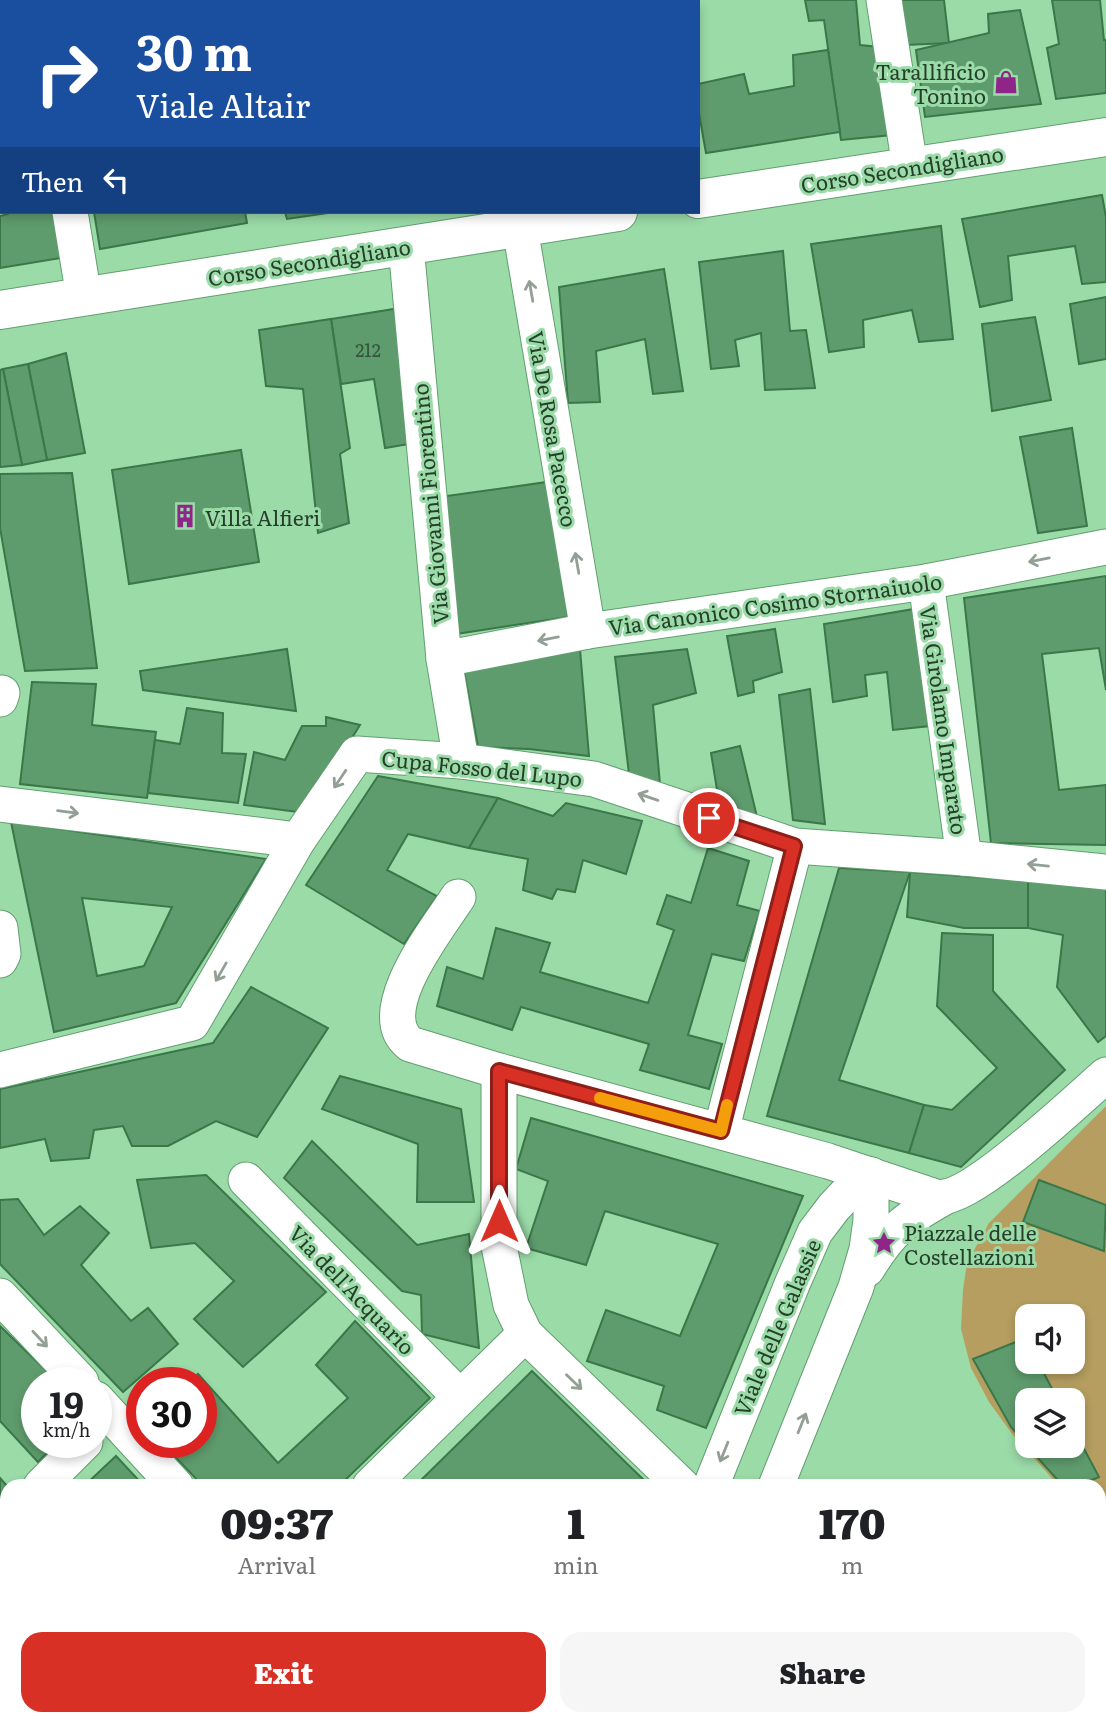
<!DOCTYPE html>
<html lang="en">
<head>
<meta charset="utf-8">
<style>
  :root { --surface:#fff; --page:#f6f6f6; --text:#202124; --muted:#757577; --accent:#d93025 }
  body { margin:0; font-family:Literata,serif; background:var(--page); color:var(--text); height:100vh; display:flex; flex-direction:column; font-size:26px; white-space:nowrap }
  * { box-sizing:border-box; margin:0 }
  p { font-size:23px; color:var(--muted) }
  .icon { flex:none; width:38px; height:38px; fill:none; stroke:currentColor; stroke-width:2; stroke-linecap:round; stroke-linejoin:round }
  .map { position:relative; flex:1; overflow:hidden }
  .side { position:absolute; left:0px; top:1479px; width:1106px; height:247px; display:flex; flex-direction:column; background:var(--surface); border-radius:21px 21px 0 0; box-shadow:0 4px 10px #0003 }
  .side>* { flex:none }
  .banner { position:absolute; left:0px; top:0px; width:700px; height:214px; box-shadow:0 4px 10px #0003; background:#1a4fa0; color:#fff; overflow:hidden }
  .tools { position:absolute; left:1015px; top:1304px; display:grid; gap:14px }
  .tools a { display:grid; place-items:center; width:70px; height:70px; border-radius:14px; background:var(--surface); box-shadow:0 4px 10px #0003; font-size:35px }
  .speed { position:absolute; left:21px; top:1367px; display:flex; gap:14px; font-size:35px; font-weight:700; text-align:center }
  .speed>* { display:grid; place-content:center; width:91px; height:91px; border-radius:50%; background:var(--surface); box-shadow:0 4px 10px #0003; line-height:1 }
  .speed small { font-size:18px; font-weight:400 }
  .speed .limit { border:10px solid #d22; background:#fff; color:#111 }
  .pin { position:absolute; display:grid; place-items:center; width:60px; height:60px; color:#fff; margin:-30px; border:4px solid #fff; border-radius:50%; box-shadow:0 2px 7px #0007 }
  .me { position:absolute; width:77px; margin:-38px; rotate:0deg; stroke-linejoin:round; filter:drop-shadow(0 0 5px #0008) }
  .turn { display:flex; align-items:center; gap:24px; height:147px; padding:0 21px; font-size:32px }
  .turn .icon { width:91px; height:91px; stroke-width:2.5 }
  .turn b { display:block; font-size:49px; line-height:60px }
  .then { display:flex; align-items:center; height:66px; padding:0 21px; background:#0003; gap:14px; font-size:26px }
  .eta { display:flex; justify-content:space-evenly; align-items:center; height:119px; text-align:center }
  .eta b { font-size:42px; font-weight:800; line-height:49px }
  .action { display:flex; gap:14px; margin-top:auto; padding:14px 21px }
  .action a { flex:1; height:80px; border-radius:21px; background:var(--accent); color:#fff; font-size:28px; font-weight:800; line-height:80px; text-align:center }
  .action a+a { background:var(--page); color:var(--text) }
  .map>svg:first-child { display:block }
</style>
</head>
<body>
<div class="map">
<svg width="1106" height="1724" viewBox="0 0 1106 1724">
  <rect width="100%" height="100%" fill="#9bdba8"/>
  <path fill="#b59e5f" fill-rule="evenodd" d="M1106,1106V1535L1099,1528V1486H1059L1013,1435L989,1402L971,1368L961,1329L963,1290L967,1263L989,1223ZM1027,1316H1073V1362H1027ZM1027,1400H1073V1446H1027Z"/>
  <g fill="#5f9c6d" stroke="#3a7749" stroke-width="2" fill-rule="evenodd">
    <path d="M0,0L21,2H2L0,85Z"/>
    <rect x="64" y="0" width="54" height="2"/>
    <path d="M615,0H683V2H603Z"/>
    <path d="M805,0H856L860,45L879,47L892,135L841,140L824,20L809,21Z"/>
    <path d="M899,0H944L949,43L906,45Z"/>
    <path d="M1052,0H1100L1104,40H1106V93L1056,99L1047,48L1059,44Z"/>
    <path d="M1020,10L1041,104L925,117L916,50L989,33L988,14Z"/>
    <path d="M828,50L840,132L706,153L698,108V84L744,74L749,94L794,86L793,55Z"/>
    <path d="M1102,195L1106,217V282L1082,284L1075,246L1008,256L1012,300L980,307L962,219Z"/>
    <path d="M8,212H59L67,257L0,268V216L8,214Z"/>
    <path d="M94,212H245L247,223L100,249Z"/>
    <path d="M285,212H335L287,219Z"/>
    <path d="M941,226L953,339L919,342L912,310L863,320L864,347L829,352L811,244Z"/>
    <path d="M783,251L790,331L806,330L815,388L765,390L761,333L735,340L739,366L711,369L699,262Z"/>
    <path d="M664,269L683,391L653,394L645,339L596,351L600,402L568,403L559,287Z"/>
    <path d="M1106,297V359L1079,364L1070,304Z"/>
    <path d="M394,309L415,443L385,448L374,379L341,384L331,319Z"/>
    <path d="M1035,317L1051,400L992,411L982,324Z"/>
    <path d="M331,319L350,448L340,454L349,523L318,533L303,389L266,386L259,330Z"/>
    <path d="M66,353L85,453L47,460L28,364Z"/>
    <path d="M28,364L47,460L22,465L3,369Z"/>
    <path d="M3,369L22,465L0,467V370Z"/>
    <path d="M1072,428L1087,526L1038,533L1020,437Z"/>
    <path d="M241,450L259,562L129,584L112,470Z"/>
    <path d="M72,473L97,668L25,671L0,528V474Z"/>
    <path d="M547,482L568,617L456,634L439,497Z"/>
    <path d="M1106,576V690L1099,648L1042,654L1059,790L1106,785V845L991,843L964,598Z"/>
    <path d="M914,609L930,726L893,730L887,672L865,675L867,696L833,702L824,624Z"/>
    <path d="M775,629L782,672L753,681L754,692L738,696L727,636Z"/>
    <path d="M287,649L296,711L143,690L140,671Z"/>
    <path d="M580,649L589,756L529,749L478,747L464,671Z"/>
    <path d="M687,649L696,693L653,705L660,784L629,774L615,657Z"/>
    <path d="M32,682L96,684L92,725L156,732L147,798L20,784Z"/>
    <path d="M810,689L825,824L793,820L779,695Z"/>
    <path d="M187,708L223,713L222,753L246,754L238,803L148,793L155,740L180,744Z"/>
    <path d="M326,717L360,725L305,813L244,805L254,752L285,760L302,726H326Z"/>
    <path d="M740,746L757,817L720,808L711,753Z"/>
    <path d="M378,776L498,798L469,848L408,834L387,870L437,896L404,944L306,885Z"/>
    <path d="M498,798L553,816L566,803L642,821L626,874L583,860L575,892L557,889L552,899L523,890L528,859L469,848Z"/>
    <path d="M11,822L266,859L176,1003L54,1032ZM82,898L172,907L144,966L97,976Z"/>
    <path d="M708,848L749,861L737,905L760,911L744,961L712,954L688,1035L722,1044L709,1089L640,1070L649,1044L521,1007L512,1030L437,1006L447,967L483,979L496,928L550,943L540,972L648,1003L674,930L657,924L667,895L691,903Z"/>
    <path d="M839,868L910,872L839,1080L924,1105L909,1153L767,1116Z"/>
    <path d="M910,872L1028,881V928H964L907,917Z"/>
    <path d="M1028,881L1106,887V1036L1098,1042L1057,987L1063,935L1028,928Z"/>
    <path d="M942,933L993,935V991L1065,1070L961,1167L909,1153L924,1105L952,1110L997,1068L937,1006Z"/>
    <path d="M251,987L328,1028L257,1137L216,1121L168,1146H132L123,1126L94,1130L89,1158L51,1161L45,1139L0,1148V1089L213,1043Z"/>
    <path d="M340,1076L461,1109L474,1202H417L418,1144L322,1109Z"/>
    <path d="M531,1118L803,1196L706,1428L657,1410L664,1386L587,1361L606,1310L680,1336L718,1244L605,1211L586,1265L526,1248L548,1181L516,1169Z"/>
    <path d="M312,1141L417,1245L469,1234L479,1348L422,1334L421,1295L402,1291L284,1178Z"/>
    <path d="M206,1175L326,1292L243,1367L194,1319L234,1281L195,1243L151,1248L137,1180Z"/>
    <path d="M1039,1180L1106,1205L1104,1251L1023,1222Z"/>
    <path d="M18,1199L44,1235L80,1206L109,1233L81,1265L131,1321L148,1308L178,1344L123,1392L0,1264V1200Z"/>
    <path d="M355,1321L430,1398L339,1486H203L161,1442H201V1382H189L198,1374L278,1463L348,1398L316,1365Z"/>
    <path d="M0,1326L58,1382H37V1442H58L38,1462L0,1421Z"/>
    <path d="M1026,1338L1027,1362H1038L1058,1400H1027V1445L1011,1427L973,1359Z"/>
    <path d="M532,1371L650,1486H415Z"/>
    <path d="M1073,1428L1099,1477L1078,1486H1063L1027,1446H1073Z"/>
    <path d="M116,1456L144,1486H84Z"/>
    <path d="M0,1478L7,1486V1497L0,1505Z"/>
    <path d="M1101,1596L1106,1600V1624L1099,1619V1600Z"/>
    <path d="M0,1637L7,1644V1717L0,1710Z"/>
    <path d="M1099,1681L1106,1686V1724H1079L1072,1718H1099Z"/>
    <path d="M9,1718H87L93,1724H15Z"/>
    <path d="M246,1718H374L384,1724H257Z"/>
    <path d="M475,1718H554L560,1724H481Z"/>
    <path d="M929,1718H1011L1008,1724H925Z"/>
  </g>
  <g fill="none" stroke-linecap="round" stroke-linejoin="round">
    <g stroke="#619f6f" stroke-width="37">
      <g id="street">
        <path d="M35,0L36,2"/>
        <path d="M553,0V2"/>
        <path d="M884,0L910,167"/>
        <path d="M70,212L84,297"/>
        <path d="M520,228L588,631"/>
        <path d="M406,246L444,659L461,761"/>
        <path d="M926,582L964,858"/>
        <path d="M444,659L588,631L926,582L1106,547"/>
        <path d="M0,699L2,693"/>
        <path d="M0,804L298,840"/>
        <path d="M458,897C438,928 370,1012 410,1044L499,1071L828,1161L936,1197C970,1203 1077,1100 1106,1075"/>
        <path d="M0,928L3,954L0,960"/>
        <path d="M0,1070L192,1023L298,840L357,754L461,761L594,779L795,846L964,858L1106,872"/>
        <path d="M499,1071V1246L511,1305L525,1334L682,1486"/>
        <path d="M721,1131L795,846"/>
        <path d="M246,1180L460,1397"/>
        <path d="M867,1269C890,1231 905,1219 943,1198"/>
        <path d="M0,1296L81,1382"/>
        <path d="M96,1399L176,1486"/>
        <path d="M41,1486L85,1442"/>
        <path d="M370,1486L525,1334"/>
        <path d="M711,1486L793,1282L815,1232L834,1207L851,1189L871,1175"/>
        <path d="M776,1486L856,1287L867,1249L871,1220V1175"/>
        <path d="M0,1532L7,1524"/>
        <path d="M0,1605L7,1612"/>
        <path d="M120,1718L127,1724"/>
        <path d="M577,1718L583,1724"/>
        <path d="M194,1724L197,1718"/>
        <path d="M616,1724L619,1718"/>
        <path d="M680,1724L682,1718"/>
      </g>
    </g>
    <g stroke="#619f6f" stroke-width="40">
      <g id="secondary">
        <path d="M698,199L1106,137"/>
        <path d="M0,310L618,212"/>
      </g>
    </g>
    <use href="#street" stroke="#fff" stroke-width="35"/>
    <use href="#secondary" stroke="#fff" stroke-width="38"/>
  </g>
  <defs><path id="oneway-shaft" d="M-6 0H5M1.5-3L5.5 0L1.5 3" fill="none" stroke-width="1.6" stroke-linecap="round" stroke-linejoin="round" transform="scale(1.75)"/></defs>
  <g stroke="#929f95">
    <use href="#oneway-shaft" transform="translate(531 291) rotate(-100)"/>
    <use href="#oneway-shaft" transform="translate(1039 560) rotate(169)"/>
    <use href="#oneway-shaft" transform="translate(577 563) rotate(-100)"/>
    <use href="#oneway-shaft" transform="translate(548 639) rotate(169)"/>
    <use href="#oneway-shaft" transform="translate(340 779) rotate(124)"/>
    <use href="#oneway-shaft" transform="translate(648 797) rotate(-161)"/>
    <use href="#oneway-shaft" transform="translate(68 812) rotate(7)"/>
    <use href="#oneway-shaft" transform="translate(1038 865) rotate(-174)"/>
    <use href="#oneway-shaft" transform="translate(221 972) rotate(120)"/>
    <use href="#oneway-shaft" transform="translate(40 1339) rotate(47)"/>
    <use href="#oneway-shaft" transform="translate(574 1382) rotate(44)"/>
    <use href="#oneway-shaft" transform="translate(802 1423) rotate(-68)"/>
    <use href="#oneway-shaft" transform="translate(724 1452) rotate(112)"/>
  </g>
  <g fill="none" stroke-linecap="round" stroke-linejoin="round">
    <g stroke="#8d1f18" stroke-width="18">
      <path id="route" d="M499,1221V1071L721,1131L794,846L709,818"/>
    </g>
    <use href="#route" stroke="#d93025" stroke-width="12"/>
    <path stroke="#f59e0b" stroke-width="12" d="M600,1098L721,1131L727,1105"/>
  </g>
  <defs>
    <g id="shop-bare" transform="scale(1.89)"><path d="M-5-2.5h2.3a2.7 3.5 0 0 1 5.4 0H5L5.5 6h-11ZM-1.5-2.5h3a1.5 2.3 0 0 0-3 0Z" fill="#8f2589" stroke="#9bdba8" stroke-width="2.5" paint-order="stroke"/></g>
    <g id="building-bare" transform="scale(1.89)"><path d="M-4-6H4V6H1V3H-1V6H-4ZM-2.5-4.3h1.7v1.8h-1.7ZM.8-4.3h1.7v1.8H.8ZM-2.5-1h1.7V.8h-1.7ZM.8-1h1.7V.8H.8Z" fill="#8f2589" stroke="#9bdba8" stroke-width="2.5" paint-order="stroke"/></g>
    <g id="sight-bare" transform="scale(1.89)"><path d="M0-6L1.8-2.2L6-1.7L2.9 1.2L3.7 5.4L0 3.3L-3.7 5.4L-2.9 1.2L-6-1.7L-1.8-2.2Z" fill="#8f2589" stroke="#9bdba8" stroke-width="2.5" paint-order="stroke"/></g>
  </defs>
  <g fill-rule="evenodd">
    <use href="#shop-bare" x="1006" y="82"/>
    <use href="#building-bare" x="185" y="516"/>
    <use href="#sight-bare" x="884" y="1243"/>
  </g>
  <g text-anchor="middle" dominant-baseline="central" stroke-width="6" stroke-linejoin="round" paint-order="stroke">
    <g font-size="18" fill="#34563c">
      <text x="368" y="349">212</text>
    </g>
    <g font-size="21" fill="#253f2b" stroke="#9bdba8" text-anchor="start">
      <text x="986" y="70" text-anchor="end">Tarallificio<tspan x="986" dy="24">Tonino</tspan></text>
      <text x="205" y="516">Villa Alfieri</text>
      <text x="904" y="1231">Piazzale delle<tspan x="904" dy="24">Costellazioni</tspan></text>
    </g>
    <g font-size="21" fill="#253f2b" stroke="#9bdba8">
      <text transform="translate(902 168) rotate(-9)">Corso Secondigliano</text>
      <text transform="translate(309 261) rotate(-9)">Corso Secondigliano</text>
      <text transform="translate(554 429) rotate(80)">Via De Rosa Pacecco</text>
      <text transform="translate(429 504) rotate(-95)">Via Giovanni Fiorentino</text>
      <text transform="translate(775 603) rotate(-8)">Via Canonico Cosimo Stornaiuolo</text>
      <text transform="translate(945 720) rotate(82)">Via Girolamo Imparato</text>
      <text transform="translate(482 767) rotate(6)">Cupa Fosso del Lupo</text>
      <text transform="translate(353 1289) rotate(46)">Via dell'Acquario</text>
      <text transform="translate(776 1327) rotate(-67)">Viale delle Galassie</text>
    </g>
  </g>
</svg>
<div class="tools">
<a><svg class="icon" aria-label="sound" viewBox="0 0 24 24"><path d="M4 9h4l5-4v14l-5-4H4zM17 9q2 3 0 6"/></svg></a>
<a><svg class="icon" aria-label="layers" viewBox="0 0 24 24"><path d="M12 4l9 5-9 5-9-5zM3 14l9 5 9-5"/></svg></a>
</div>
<div class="speed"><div>19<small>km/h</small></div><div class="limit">30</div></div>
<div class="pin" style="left:709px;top:818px;background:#d93025"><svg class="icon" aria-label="arrive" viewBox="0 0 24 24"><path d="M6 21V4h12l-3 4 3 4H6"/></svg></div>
<svg class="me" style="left:499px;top:1221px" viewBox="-20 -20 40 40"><path d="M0-17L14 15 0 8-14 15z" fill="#d93025" stroke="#fff" stroke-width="4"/></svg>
<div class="banner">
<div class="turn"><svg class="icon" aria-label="right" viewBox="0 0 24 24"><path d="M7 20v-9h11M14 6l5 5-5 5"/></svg><div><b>30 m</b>Viale Altair</div></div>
<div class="then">Then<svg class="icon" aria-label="left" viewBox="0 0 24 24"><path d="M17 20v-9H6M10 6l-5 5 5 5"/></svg></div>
</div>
<section class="side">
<div class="eta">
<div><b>09:37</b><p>Arrival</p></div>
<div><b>1</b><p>min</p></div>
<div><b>170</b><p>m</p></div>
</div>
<div class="action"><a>Exit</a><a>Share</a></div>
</section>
</div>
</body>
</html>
